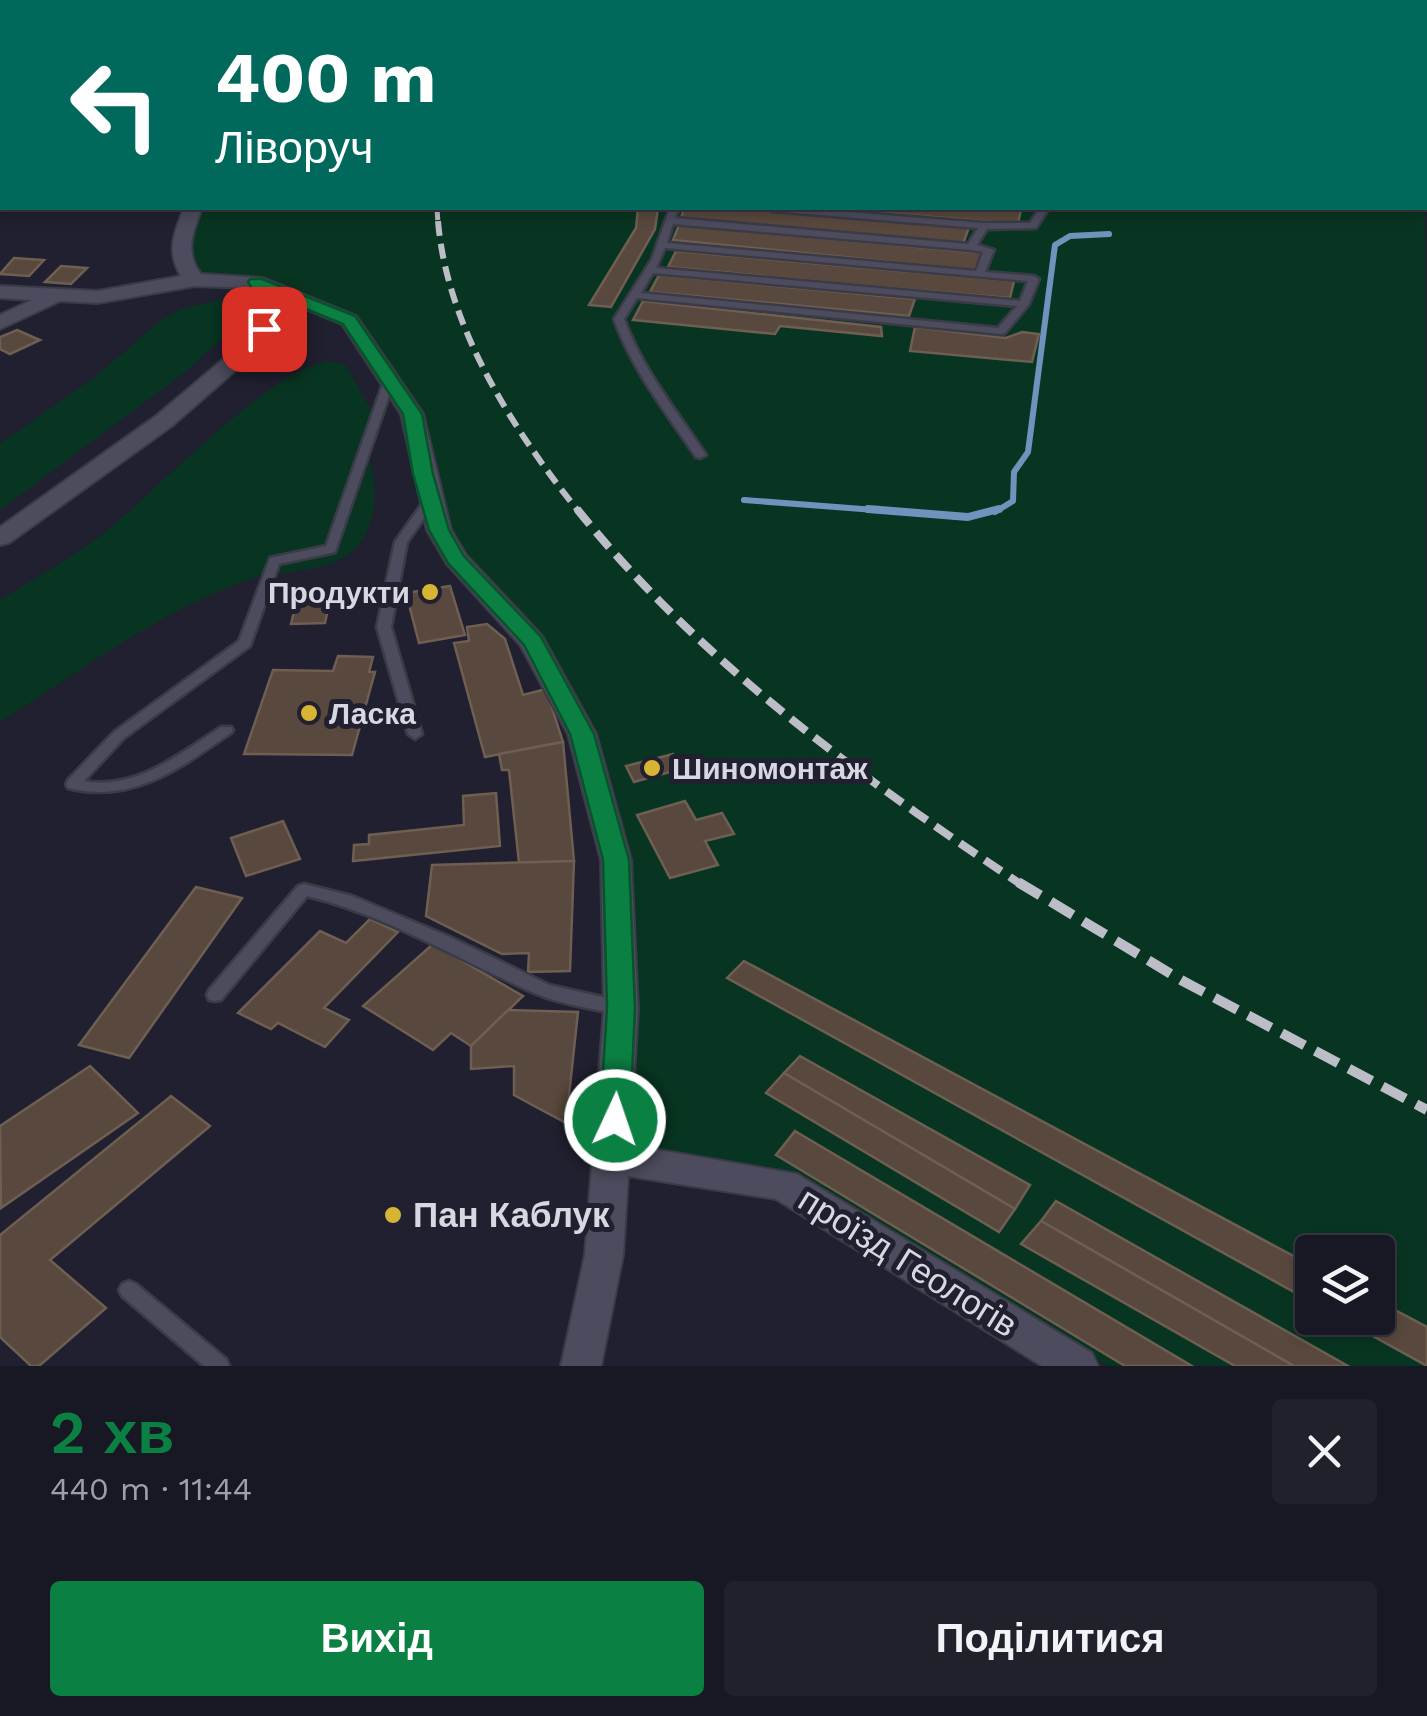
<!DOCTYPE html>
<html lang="uk">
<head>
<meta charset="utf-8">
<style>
  :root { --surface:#181824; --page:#21212c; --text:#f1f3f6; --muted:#9fa0a6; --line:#363741; --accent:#0b8043 }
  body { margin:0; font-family:"Work Sans",sans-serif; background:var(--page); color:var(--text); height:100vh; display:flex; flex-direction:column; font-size:38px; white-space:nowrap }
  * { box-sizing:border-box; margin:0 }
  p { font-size:32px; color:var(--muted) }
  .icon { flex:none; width:55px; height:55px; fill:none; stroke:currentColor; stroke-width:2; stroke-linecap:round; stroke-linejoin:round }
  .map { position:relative; height:1366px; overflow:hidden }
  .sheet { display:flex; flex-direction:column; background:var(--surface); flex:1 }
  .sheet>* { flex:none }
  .top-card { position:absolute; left:0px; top:0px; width:1428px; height:210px; box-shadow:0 5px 15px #0003,0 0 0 2px var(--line); background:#00695c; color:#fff; overflow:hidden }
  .fabs { position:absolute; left:1295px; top:1235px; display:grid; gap:20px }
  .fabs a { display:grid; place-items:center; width:100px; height:100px; border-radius:10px; background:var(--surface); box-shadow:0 5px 15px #0003,0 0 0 2px var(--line); font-size:50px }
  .pin { position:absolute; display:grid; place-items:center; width:85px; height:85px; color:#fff; margin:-42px; border-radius:20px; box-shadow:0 5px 15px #0006 }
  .me { position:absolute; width:110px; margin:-55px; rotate:3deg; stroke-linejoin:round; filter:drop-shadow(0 0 8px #0008) }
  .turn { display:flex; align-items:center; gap:35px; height:210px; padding:0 50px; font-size:45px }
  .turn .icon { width:130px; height:130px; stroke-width:2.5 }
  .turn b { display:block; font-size:70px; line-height:85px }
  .round { display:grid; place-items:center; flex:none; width:105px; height:105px; border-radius:10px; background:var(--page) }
  .headline { display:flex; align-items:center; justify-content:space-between; height:170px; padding:0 50px }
  h1 { font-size:60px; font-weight:600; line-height:75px; color:var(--accent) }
  .button { display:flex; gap:20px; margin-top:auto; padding:20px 50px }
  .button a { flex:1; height:115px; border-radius:10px; background:var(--accent); color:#fff; font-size:40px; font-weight:600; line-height:115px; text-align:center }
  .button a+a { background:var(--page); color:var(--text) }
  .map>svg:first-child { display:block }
</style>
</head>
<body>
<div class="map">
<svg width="1427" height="1366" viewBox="0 0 1427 1366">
  <rect width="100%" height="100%" fill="#202030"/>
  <g fill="#083521" fill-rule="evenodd">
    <path d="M1425,104L1427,1366H1108L790,1172L626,1146L628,859L613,795L593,731L449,528L421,413L357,318L304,293L260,279L200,273L190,267L192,227L200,208H1425ZM1312,1252H1378V1318H1312Z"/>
    <path d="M219,300H236L244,308L228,334L180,376L0,510V444L96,376L162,320L181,309Z"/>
    <path d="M330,362L346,365L377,421L365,442C375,479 383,510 359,544C337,575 278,569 245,581C157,612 78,673 0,722V600C36,577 77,556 110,528C157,490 276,364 330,362Z"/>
  </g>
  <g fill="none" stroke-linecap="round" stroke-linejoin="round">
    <g stroke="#7092bd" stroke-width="6">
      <path d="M744,500L901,512"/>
      <path d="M995,512L1013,501L1014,472L1028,452L1055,245L1070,236L1109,234"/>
    </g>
    <path stroke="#7092bd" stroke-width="8" d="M868,509L968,517L999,509"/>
  </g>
  <g fill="#59483d" stroke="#6f5e52" stroke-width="2.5">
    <path d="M638,208H658L655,229L611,307L589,305L636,228Z"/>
    <path d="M684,208H733L969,227L963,244L681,218Z"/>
    <path d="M824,208H995L1021,210L1018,224Z"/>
    <path d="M679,225L983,253L974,270L673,240Z"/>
    <path d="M676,251L1014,281L1010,298L868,286L668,267Z"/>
    <path d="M14,258L44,260L29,276L0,274Z"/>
    <path d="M61,266L87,268L71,284L45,282Z"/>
    <path d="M659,275L915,299L909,316L650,292Z"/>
    <path d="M643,301L881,327L882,336L780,326L775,334L633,320Z"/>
    <path d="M915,327L1006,338L1022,332L1039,334L1032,362L910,351Z"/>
    <path d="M17,330L40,340L10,354L0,349V337Z"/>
    <path d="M450,586L465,635L419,643L406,593Z"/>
    <path d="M333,587L325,623L291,624L300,588Z"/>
    <path d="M487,624L505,639L523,695L546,689L563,742L485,757L454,643L469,641L467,627Z"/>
    <path d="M338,656L373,657L369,672H375L352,755L244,754L273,670L333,671Z"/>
    <path d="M563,742L574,861L519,863L509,770H502L499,754Z"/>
    <path d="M673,754L681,769L634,782L626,766Z"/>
    <path d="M496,793L500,846L353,861L354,845L369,844V835L464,825L463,796Z"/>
    <path d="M685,801L696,820L722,813L734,834L705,841L718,865L670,878L637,815Z"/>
    <path d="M283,821L300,859L246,876L231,838Z"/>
    <path d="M574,861L570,971L528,972L529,953L502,954L426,916L432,865Z"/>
    <path d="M196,887L242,898L129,1058L79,1045Z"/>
    <path d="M370,919L398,932L324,1008L349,1020L325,1047L278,1023L271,1029L238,1013L320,931L346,943Z"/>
    <path d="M433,944L523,996L471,1046L451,1033L433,1050L363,1006Z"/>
    <path d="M744,961L1312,1266V1302L727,978Z"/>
    <path d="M508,1010L578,1012L566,1123L514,1095V1066L471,1069V1046Z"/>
    <path d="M800,1056L1030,1185L1015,1209L784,1073Z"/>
    <path d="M90,1066L138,1113L1,1208L0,1126Z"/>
    <path d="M784,1073L1015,1209L999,1232L766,1093Z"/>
    <path d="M171,1096L210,1126L50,1260L106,1308L39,1366H31L0,1337V1235Z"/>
    <path d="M795,1131L800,1134L1192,1366H1125L776,1155Z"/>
    <path d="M1056,1201L1348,1366H1294L1041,1221Z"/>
    <path d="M1041,1221L1294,1366H1235L1021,1244Z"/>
    <path d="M1378,1301L1427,1327V1366L1340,1318H1378Z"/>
  </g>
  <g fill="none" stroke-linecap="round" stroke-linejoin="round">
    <g stroke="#3b3b48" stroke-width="5">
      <g id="lane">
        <path d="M168,0H176L178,2H170Z"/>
        <path d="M1427,113V119L1425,120V114Z"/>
        <path d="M670,208H679L675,218L968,244L978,228L772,211L767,208H799L984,223H1030L1040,208H1049L1036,228L987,229L977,245L994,250L985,272L1034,276L1039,279L1029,304L1005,333L1001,334L637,298L624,319C643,370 676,410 706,455L700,458L696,457C666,412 632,370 614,319L652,259ZM673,224L971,250L983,252L976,271L667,243ZM665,248L1028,281L1020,301L656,268ZM653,273L1017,306L998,328L641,293Z"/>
        <path d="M390,375L395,378L335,552L279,564L250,646L124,738L84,781C135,791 181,753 221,727H231L233,730L231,733C180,768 133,804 68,788L66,784L68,780L114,732L239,641L270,558L326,546L385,378Z"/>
        <path d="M431,496L437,500L407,542L391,627L422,734L415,739L408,734L377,627L395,542L427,497Z"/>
        <path d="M304,884L352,896L450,937L549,985L620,1001L626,1003L628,1008L626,1013L620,1015C593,1008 562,1005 537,994C460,961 389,916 307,896L221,1000L215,1001L209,1000L207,995L209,990L298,886Z"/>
        <path d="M129,1281L136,1284L226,1359L229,1366H204L122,1296L119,1290L122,1284Z"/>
      </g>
    </g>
    <g stroke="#3b3b48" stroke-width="4">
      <g id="street">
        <rect x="1084" y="0" width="14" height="2"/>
        <rect x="0" y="12" width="2" height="8"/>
        <path d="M184,208H202C193,231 184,253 201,274L263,278L356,316L423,414L451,530L466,555L542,636L596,734L631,860L638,1009L630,1145L797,1174L1092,1353L1098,1366H1042L776,1199L628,1176L623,1255L601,1366H561L585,1255L604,1009L601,860L568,734L521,646L447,564L427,530L401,414L342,324L276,297L280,304L270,321L274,329L261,348L172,426L9,543L0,545V527L156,416L246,340L254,329L250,321L260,304L250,288L195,286L98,303L60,301L0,329V315L32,300L0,298V286L98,291L181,276C166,252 174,233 184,208Z"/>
      </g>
    </g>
    <g stroke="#3b3b48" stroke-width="6">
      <g id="primary">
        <path d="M229,0H290L291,2H231Z"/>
        <rect x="1425" y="94" width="2" height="16"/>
      </g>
    </g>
    <use href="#lane" fill="#4c4c5e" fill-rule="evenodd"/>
    <use href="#street" fill="#4c4c5e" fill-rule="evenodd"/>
    <use href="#primary" fill="#a44f4a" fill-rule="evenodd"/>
    <path stroke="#bdbdc8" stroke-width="5" stroke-dasharray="12 6" stroke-linecap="butt" d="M437,208L438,224"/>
    <path stroke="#bdbdc8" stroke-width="6" stroke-dasharray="15 8" stroke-linecap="butt" d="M438,221C447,328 514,431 579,512"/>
    <path stroke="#bdbdc8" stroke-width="8" stroke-dasharray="20 10" stroke-linecap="butt" d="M577,509C700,662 860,777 1022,885"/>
    <path stroke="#bdbdc8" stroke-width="10" stroke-dasharray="26 12" stroke-linecap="butt" d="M1018,882L1181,980L1427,1110"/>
  </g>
  <path fill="#0b8043" stroke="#07532c" stroke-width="2.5" d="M250,279H262L355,316L422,414L433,474L449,530L464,556L541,637L594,734L629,860L635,1008L630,1120L626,1129L615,1133L605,1129L600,1120L607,1008L603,860L570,734L524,645L448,563L429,530L413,474L403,414L343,324L272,295L278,304L268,321L272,329L258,333L251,321L261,304L248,282Z"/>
  <g fill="#d6b534" stroke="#202030" stroke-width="4">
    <circle cx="430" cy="592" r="10"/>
    <circle cx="309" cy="713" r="10"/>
    <circle cx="652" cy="768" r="10"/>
    <circle cx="393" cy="1215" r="10"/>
  </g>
  <g text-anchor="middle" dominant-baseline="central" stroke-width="10" stroke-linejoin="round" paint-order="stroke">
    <g font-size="30" font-weight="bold" fill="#d8d8e2" stroke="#202030" text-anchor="start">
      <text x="410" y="592" text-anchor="end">Продукти</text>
      <text x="329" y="713">Ласка</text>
      <text x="672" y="768">Шиномонтаж</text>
    </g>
    <g font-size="35" font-weight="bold" fill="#d8d8e2" stroke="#202030" text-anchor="start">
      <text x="413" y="1215">Пан Каблук</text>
    </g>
    <g font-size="35" fill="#d8d8e2" stroke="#202030">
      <text transform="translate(908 1262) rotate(32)">проїзд Геологів</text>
    </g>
  </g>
</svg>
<div class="fabs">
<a><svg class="icon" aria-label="layers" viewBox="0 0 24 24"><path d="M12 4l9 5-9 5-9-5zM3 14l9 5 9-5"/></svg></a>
</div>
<div class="pin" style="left:264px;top:329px;background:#d93025"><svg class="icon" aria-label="arrive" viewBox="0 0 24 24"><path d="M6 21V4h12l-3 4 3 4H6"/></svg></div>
<svg class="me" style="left:615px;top:1120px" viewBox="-20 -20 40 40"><circle r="17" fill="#0b8043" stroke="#fff" stroke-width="3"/><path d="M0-11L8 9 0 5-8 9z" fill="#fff"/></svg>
<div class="top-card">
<div class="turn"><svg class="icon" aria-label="left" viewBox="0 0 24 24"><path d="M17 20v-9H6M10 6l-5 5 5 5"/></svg><div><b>400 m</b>Ліворуч</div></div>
</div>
</div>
<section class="sheet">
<div class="headline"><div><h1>2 хв</h1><p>440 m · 11:44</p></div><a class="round"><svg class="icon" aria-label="close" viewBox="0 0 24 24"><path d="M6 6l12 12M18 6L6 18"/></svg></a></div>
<div class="button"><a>Вихід</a><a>Поділитися</a></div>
</section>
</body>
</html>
